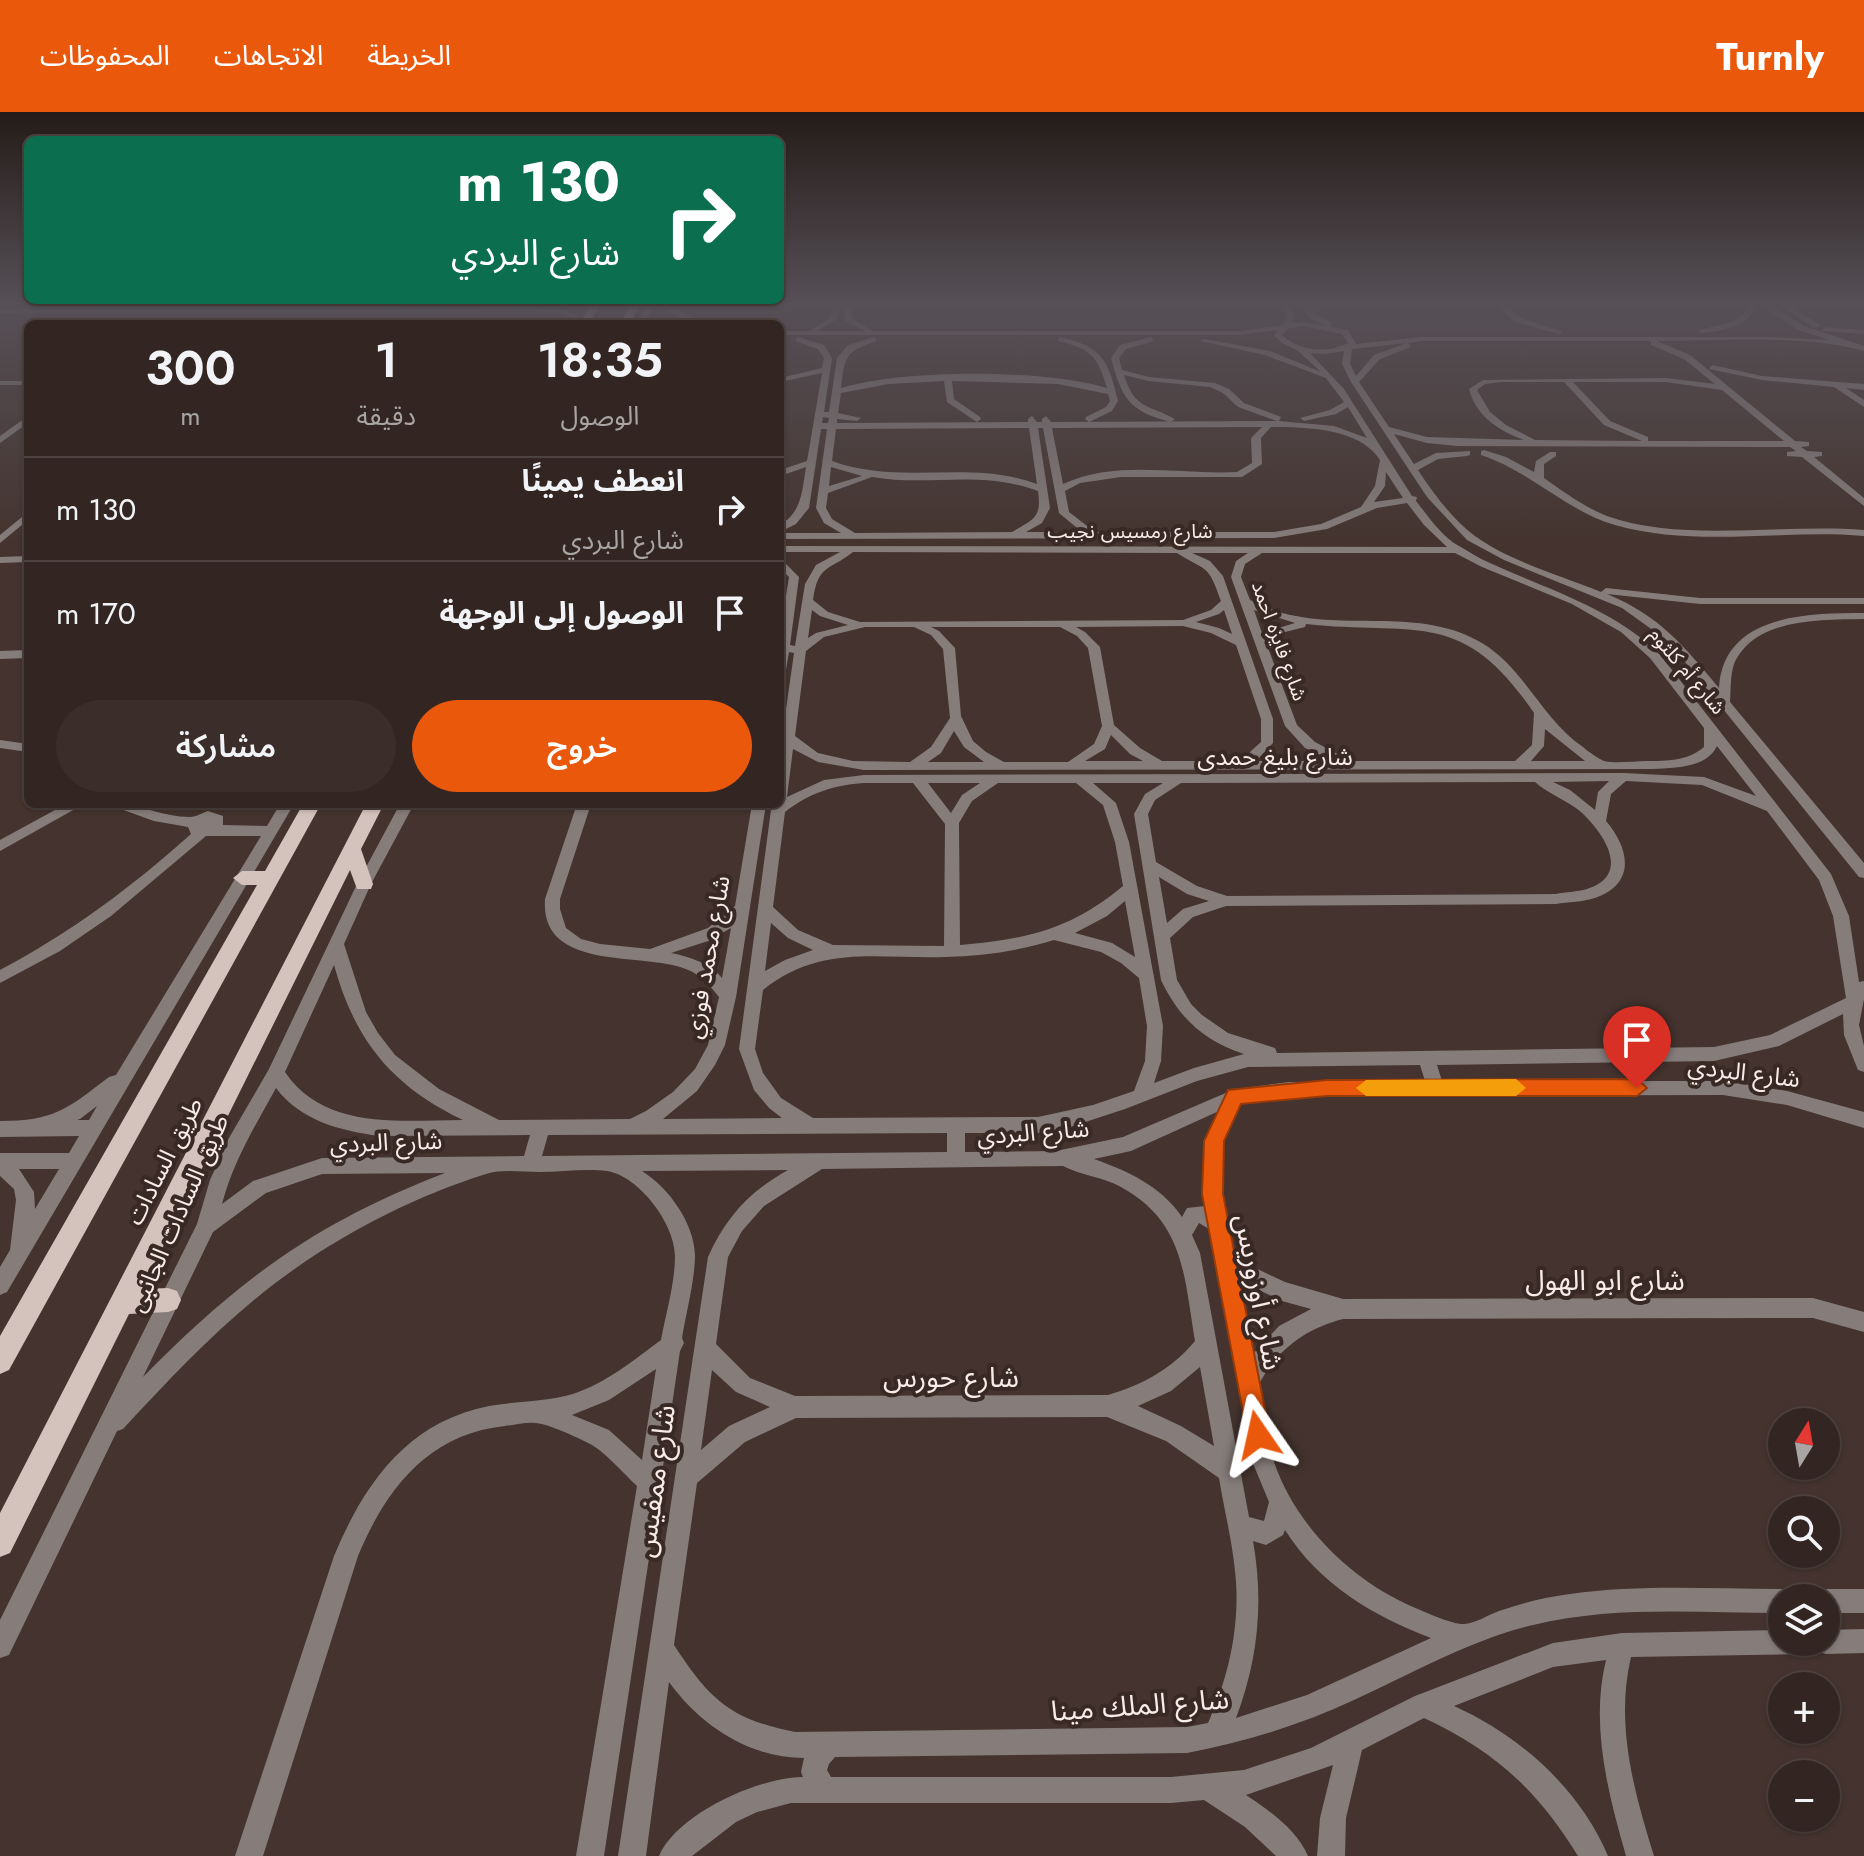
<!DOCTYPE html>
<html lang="ar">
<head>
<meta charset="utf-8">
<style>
  :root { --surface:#332622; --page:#3b2e2a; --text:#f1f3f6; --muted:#a9a5a5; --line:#4e4340; --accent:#ea580c }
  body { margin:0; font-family:Jost,"Noto Sans Arabic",sans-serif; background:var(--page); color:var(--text); direction:rtl; height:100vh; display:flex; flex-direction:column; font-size:30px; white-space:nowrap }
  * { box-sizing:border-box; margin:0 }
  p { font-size:26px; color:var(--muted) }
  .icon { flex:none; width:44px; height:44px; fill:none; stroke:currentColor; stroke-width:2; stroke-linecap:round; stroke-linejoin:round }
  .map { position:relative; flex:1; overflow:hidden; direction:ltr }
  .sheet { position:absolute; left:24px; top:208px; width:760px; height:488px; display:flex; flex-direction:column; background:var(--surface); border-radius:12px; box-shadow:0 2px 6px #0004,0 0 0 2px var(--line); direction:rtl }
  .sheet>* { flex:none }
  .hud { position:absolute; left:24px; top:24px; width:760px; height:168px; border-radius:12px; box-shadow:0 2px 6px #0004,0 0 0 2px var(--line); direction:rtl; background:#0b6e4f; color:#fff; overflow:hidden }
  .needle { width:52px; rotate:11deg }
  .controls { position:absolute; left:1768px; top:1296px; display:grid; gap:16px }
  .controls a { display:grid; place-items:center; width:72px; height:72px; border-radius:50%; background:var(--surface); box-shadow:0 2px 6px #0004,0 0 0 2px var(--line); font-size:40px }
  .pin { position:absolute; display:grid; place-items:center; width:68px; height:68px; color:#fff; margin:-82px -34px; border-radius:50% 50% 50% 0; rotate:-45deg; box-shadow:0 0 8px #0007 }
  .pin .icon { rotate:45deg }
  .me { position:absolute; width:88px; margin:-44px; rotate:349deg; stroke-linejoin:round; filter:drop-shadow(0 0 6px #0008) }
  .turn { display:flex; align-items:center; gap:28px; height:168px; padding:0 32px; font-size:36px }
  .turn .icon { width:104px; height:104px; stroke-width:2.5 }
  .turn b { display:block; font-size:56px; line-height:68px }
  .eta { display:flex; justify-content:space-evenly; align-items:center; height:136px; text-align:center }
  .eta b { font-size:48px; font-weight:600; line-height:56px }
  .primary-button { display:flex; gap:16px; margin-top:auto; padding:16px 32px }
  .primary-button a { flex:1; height:92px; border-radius:48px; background:var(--accent); color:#fff; font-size:32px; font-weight:600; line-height:92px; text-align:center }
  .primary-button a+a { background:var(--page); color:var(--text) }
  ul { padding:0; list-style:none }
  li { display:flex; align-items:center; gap:24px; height:104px; padding:0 32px; border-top:2px solid var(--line) }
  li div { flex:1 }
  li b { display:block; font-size:30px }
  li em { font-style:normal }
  header { display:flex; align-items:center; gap:48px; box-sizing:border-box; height:112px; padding:0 40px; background:var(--accent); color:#fff }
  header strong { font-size:38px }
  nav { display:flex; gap:44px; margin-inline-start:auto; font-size:28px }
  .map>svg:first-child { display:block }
</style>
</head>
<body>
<header>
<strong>Turnly</strong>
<nav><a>الخريطة</a><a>الاتجاهات</a><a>المحفوظات</a></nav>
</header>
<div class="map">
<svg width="1864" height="1744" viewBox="0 0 1864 1744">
  <rect width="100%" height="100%" fill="#44332e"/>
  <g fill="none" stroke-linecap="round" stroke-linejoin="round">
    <g fill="#867d7b" fill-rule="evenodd">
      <path d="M647,192H655L645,212H637Z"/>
      <path d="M659,192C667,192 697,207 706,212C687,212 673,204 659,192Z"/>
      <path d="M833,192H841L837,207L817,219H865L845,209L844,192H852V206L872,219H1240L1283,213L1287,204L1281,192H1289L1295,204L1291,211L1303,210L1325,214L1310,206L1300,192H1308L1316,202L1332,211L1330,215L1348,218L1356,232L1421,225H1767L1829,228L1798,218L1759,192H1768L1804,214L1864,234V239C1807,222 1718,229 1657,229L1690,243L1795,329L1809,330V334L1801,335L1807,339L1822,340V344L1814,345L1864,386V394L1802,345L1787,344V340L1796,339L1790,335L1457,334L1427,331L1394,322L1414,352L1436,341L1470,339V343L1467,344L1438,347L1418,358C1433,381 1453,408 1475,424C1511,450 1560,463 1601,480L1606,476L1700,486H1864V492H1700L1607,482C1660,504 1683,533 1719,576C1723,502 1808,501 1864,501V507C1821,508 1755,505 1734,552C1730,564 1731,578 1730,590L1864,751V766L1859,765L1668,529L1622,496L1504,448L1467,428L1427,385L1351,270L1342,252L1344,239L1324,242L1310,241L1344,277L1412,384L1417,385L1416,389C1428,404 1442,425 1459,434C1468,439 1478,446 1490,451C1549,478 1609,495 1658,540L1831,762L1849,804L1859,870L1864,869V887L1859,913L1864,934V960L1858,958L1844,923L1843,902L1779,934L1714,949L1437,953L1442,969H1723L1787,979L1864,1000V1016L1787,993L1723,983L1289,984L1241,991L1223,1029L1221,1082L1234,1146L1285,1170L1343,1187L1813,1186L1864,1200V1220L1813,1206L1343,1207C1305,1217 1278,1237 1259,1272C1264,1297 1266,1325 1274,1350C1296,1414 1351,1468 1413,1495C1425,1500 1453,1513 1465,1512C1476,1511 1488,1503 1499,1499C1522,1491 1546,1485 1570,1482C1640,1472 1711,1477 1782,1477L1790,1481L1793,1486H1782V1501C1700,1501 1614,1493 1533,1513C1470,1528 1413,1561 1354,1588C1300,1613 1245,1630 1187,1641L835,1645L829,1652L827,1658L831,1665H1171L1244,1658L1311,1636L1415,1584L1553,1531L1622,1521L1782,1518V1530H1826V1518L1864,1517V1541L1826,1542L1817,1539L1815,1533L1813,1539L1804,1542L1631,1545C1615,1612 1634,1680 1654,1744H1626C1608,1681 1590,1613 1606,1548L1553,1555L1454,1594C1519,1623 1580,1677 1608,1744H1578C1537,1678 1495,1639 1424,1606L1362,1638L1346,1706L1345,1744H1317L1320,1706L1333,1653L1246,1683C1269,1698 1297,1718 1308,1744H1276L1245,1715L1204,1688L1171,1691H791L757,1700L736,1710L692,1744H659C677,1702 759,1665 803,1665L801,1660L804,1646C749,1646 700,1613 669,1570L646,1744H618L708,1145C726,1105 750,1079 788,1058L642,1059C669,1076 694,1111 695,1143C695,1168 686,1201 682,1226L684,1231L680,1239L661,1368L662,1372L659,1380L604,1744H576L637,1374C623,1361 608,1343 592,1333C581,1327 547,1311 535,1311C526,1310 515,1313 505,1314C428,1322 386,1377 358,1444L263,1744H235L334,1444C364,1372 407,1310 489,1294C517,1289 546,1290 573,1282C606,1271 634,1248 661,1228C666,1201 675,1171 675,1144C675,1112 639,1064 607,1059C586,1056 561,1060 540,1060C523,1060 501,1057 486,1062C419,1083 353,1116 296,1156C231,1201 176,1260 123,1317L117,1319L9,1543L0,1546V1508L197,1112L210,1068L229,1026L269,957L357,772L400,692H414L371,772L344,832L366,900L378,921L395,943L439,977L499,1008L630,1007L646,999L673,980L695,957L708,933L719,885C708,871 698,860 680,855C636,841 540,858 545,787L577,692H591L560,787V797L566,816L581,827L600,832L650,837L708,816L735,794L752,692H766L736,885L725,933L715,953L697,979L663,1007L782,1006L769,996L754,978L739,937L771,698L772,692H780V639L794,541L789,540L786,558L780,562V520L789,465L780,456V446L799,465L790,533L795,534L805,472L816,453L840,440H780V434L1447,435L1424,413L1407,391L1377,396L1327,417L1274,426L780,427V421H841L824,411L816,396L827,317H821L809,396L796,412L780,420V413C802,400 802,379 806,355L780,364V358L807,349L822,261L780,270V266L822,256L824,246L818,237L795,229L798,225L824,233L832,246L824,300H829L837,246L848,233L874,225L877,229C845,240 845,243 841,276C904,257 1044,257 1107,276C1098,244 1090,236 1057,229L1060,225C1103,235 1108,248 1118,289L1112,299L1089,310L1085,307L1086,305L1106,295L1110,289L1108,282L1058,272L952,269L954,287L980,305L981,307L977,310L947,290L944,269L889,272L841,281L838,301L861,306L857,309L837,307V311L1028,310V307L1032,304L1037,310H1042V307L1046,304L1051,310L1277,309L1238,295L1223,281L1210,275L1149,269L1124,263C1135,298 1148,292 1175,307L1171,310C1128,299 1122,286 1111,246L1120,233L1151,225L1154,229L1126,237L1119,246L1122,258L1149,265L1215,271L1229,277L1244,291L1281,305L1279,309L1334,314L1367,326L1348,295L1336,302L1304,309L1300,306L1330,298L1344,290L1326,266L1265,243L1200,229L1204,227L1270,239L1321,260L1297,238L1282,231L1274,223L1278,218L1240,223H780V219H810L830,206ZM1303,214L1342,222L1348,231C1327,242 1299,239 1282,223L1287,217ZM1421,229H1651V233L1684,247L1715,272L1666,266L1483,268L1469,277C1476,304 1499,319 1524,328L1427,325L1389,315L1359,270L1380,247L1411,235L1408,231ZM1407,231L1374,243L1356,264L1350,252L1352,237ZM1501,270H1564L1604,313L1642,329L1535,328L1506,313L1490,300L1477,278L1485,272ZM1573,270H1666L1722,278L1784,329H1648V325L1610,309ZM823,305L829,306L828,311H822ZM1262,315L1251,326L1252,351L1237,360C1181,363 1116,347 1063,372L1052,316ZM1271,315C1306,315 1360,316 1380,348L1375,374L1361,395L1321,412L1274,420H1095L1069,400L1065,379L1080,371L1121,365H1242L1262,352L1261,326ZM1029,316L1037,372C970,347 900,374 832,349L836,317ZM1038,316H1043L1059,401L1082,420H1026L1042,411L1050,396ZM831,355L862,364L829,374ZM1386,360L1403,386L1374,390L1385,374ZM872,365C931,375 978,357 1038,379C1042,407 1033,407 1012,420L855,421L832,407L826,396L828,381ZM853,440L1177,441C1207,460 1208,451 1221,489L1211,498L1183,508L860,510L828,500L813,488C818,452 829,459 853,440ZM1192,441H1248L1236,449L1231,465L1285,614L1305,636L1334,649H1256L1273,631V607L1223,464L1210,449ZM1262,441H1455L1482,455L1572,492L1621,520L1650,546L1704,616V635C1688,649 1667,649 1647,649C1634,649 1616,652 1604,649C1597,646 1589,640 1583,635C1542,607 1525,557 1482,531C1425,497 1357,516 1296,504C1279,501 1265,495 1250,488L1241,465L1245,452ZM812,498L820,504L848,513L816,521L808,526ZM1224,498L1232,522L1219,516L1196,510L1219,502ZM1254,498L1295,511L1262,521ZM1306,512C1417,524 1462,495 1534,601L1532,633L1515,649H1351L1315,630L1297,613L1265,528L1281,521L1305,515ZM1183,514L1211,521L1236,533L1261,607V630L1240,649H1162L1140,636L1114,613L1100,535L1085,520L1076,515ZM865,515H914L931,523L943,537L950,606L931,635L910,650L853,649L818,641L795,624L806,539L824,525ZM931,515H1060L1077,524L1088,536L1102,614L1094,632L1068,650H1004L986,640L973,629L961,604L955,536L939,519ZM1545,617L1585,649H1531L1544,634ZM954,619L964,635L984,650H928L941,641ZM1111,623L1130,642L1143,649H1085L1105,637ZM1717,634L1756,684L1704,665L1623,661L864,663L824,668L787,685L793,637L818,650L864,658L1652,657C1674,656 1707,656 1717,634ZM1609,669L1598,680L1595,698L1570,678L1553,670ZM1626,669L1702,673L1767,699L1819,768L1833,804L1846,886L1770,923L1714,935L1277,941L1275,936L1228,921L1202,903L1191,892L1177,868L1170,826L1193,805L1226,794L1556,792C1568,790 1583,790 1595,786C1636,772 1630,737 1606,709L1611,682ZM1535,670C1548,682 1567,688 1581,700C1604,721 1632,763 1587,777C1577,780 1566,780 1556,782L1227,784L1197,774L1156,750L1148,702L1155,688L1181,671ZM864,671H913L945,712L944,834L833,833L798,818L773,795L785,700C809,681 834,673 864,671ZM928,671H980L962,683L951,701ZM998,671H1076L1103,693L1115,730L1123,774C1070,818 1027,827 960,833L959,711L972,689ZM1093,671H1163L1145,682L1134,702L1161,868C1179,906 1204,929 1244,942L1194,956L1154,971L1161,949L1163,914L1129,730L1116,691ZM1159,765L1187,782L1209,789L1183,797L1167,811ZM1125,789L1135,845L1112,831L1075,821L1107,804ZM771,811L788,826L813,838L785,848L765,859ZM731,816L722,866C710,851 690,845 671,841L708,829ZM1054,828L1101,840L1121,851L1139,866L1147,914L1145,949L1134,979L1093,993L1038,1005L813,1006L781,986L763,961L755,937L763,878C820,832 877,847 945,845C982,844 1019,839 1054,828ZM334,853C355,929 392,974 463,1008C401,1008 325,1019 285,960ZM1420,953L1425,969L1289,970L1235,977L1123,1025L1056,1039L965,1040V1021H1038L1067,1016L1125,997L1197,969L1248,955ZM276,976C301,1009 339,1018 378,1024L530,1023L524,1044L322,1046L253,1069L222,1092C233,1050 255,1014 276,976ZM1219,999L1205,1029L1203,1082L1205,1094L1187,1096L1182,1105C1161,1074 1128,1059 1094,1047L1131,1039ZM947,1021V1040L542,1044L548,1023ZM1063,1054C1080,1063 1103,1065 1121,1075C1185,1110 1184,1165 1195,1229C1172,1257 1142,1273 1108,1283L795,1284L750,1266L716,1232L728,1145L742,1119L764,1094L822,1057ZM445,1061C317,1110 238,1168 143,1265L213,1120L266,1081L322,1062ZM1199,1111L1209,1117L1252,1349L1269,1390L1264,1409L1249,1405L1200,1141L1192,1123ZM1238,1168L1282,1189L1311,1197L1279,1214L1253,1242ZM1200,1255L1214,1334L1181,1314L1138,1294L1171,1279ZM656,1257L642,1348L609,1318L572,1303L609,1288ZM712,1258L736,1280L770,1295L729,1314L701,1338ZM1107,1305L1166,1329L1219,1366C1224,1397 1232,1428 1235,1459C1241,1510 1229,1565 1208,1611L1187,1615L795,1620C730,1607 710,1588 674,1533L697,1371L745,1330L796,1306ZM1285,1418C1319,1472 1373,1504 1431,1526L1307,1583L1236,1606C1258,1548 1264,1490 1253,1429L1266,1433L1283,1423Z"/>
      <path d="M1496,192H1504L1521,206L1563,220L1559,222L1515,210Z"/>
      <path d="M1749,192H1757C1748,216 1724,218 1702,221L1698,219C1717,211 1741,215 1749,192Z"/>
      <path d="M1779,192H1788L1821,214L1814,216Z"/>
      <path d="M537,195L558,196L577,204L573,206L557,200L537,199L0,201V197Z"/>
      <path d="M1825,215L1864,218V222L1822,219Z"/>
      <path d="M1712,253L1762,264L1864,272V278L1846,276L1864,288V295L1834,275L1762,268L1709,257Z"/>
      <rect x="0" y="269" width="28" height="4"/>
      <path d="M28,304V311L0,331V324Z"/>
      <path d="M28,322V328H24V324Z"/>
      <path d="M1484,338L1506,345L1534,360L1536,349L1550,340H1556V344L1544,352V366C1564,380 1584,395 1607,404C1681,431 1784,411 1864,418V424C1782,417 1695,436 1615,413C1566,399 1530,359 1481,343V339Z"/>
      <path d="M28,400V408L0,431V423Z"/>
      <path d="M28,444V450L0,451V445Z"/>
      <path d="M28,538V546L0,547V539Z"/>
      <path d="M0,628L28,632V640L0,636Z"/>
      <path d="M66,692H84L0,739V728Z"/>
      <path d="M113,692C141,692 163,705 190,705C196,705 202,701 208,699L223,704V713L267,714L280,692H294L7,1180L0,1183V1155L10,1138L16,1088L14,1077L0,1064V1041H69L79,1024L0,1025V1009C54,1009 67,997 109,965L116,963L261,724H206L111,804L60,839L0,871V858C70,821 132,775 191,722L188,715L154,709L115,695ZM97,994L89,1008H77L80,1007ZM19,1057H59L35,1097L34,1080Z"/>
      <path d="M1826,1477H1864V1501H1826V1486H1815L1818,1481Z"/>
    </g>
    <g fill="#d4c2bd" fill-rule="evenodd">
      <path d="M591,192H600L589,212H579Z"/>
      <path d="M631,192H640L630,212H620Z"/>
      <path d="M303,692H321L9,1258L0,1262V1224L257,773H242L233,766L242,759H265Z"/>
      <path d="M366,692H384L361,737L373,772L371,777H357L350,758L142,1177L168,1176L177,1179L181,1188L177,1197L168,1200L129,1202L10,1441L0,1445V1401Z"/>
    </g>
  </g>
  <linearGradient id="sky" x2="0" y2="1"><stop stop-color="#251c19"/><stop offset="0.44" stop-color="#565057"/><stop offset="1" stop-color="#565057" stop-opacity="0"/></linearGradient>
  <rect width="1864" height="436" fill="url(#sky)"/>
  <path fill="#ea580c" stroke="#983908" stroke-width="2" d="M1637,967L1647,976L1637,984H1327L1241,992L1224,1029L1223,1082L1270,1323L1267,1332L1258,1336L1249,1332L1202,1082L1204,1029L1228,978L1327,968Z"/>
  <path fill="#f59e0b" d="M1516,967L1526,976L1516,984H1366L1356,976L1366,968Z"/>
  <g text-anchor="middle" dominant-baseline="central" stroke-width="8" stroke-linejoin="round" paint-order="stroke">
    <g font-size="20" fill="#f8ece9" stroke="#392924">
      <text x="1130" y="419">شارع رمسيس نجيب</text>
      <text transform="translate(1279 529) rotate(70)">شارع فايزه احمد</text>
      <text transform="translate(1687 559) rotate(50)">شارع أم كلثوم</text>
    </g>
    <g font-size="24" fill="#f8ece9" stroke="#392924">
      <text x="1275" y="644">شارع بليغ حمدى</text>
      <text transform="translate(707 845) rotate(-80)">شارع محمد فوزي</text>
      <text transform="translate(1744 960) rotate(7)">شارع البردي</text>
      <text transform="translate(1033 1020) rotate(-4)">شارع البردي</text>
      <text transform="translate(386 1030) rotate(-2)">شارع البردي</text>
      <text transform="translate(164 1049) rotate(-63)">طريق السادات</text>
      <text transform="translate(178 1101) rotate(-66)">طريق السادات الجانبى</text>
    </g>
    <g font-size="28" fill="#f8ece9" stroke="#392924">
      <text x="1605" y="1168">شارع ابو الهول</text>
      <text transform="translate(1259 1180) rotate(79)">شارع أوزوريس</text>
      <text x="951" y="1265">شارع حورس</text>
      <text transform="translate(655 1369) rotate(-82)">شارع ممفيس</text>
      <text transform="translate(1140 1593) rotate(-4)">شارع الملك مينا</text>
    </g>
  </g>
</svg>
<div class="controls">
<a><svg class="needle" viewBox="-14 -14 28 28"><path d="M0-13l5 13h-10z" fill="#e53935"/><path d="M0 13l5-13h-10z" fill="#a9a5a5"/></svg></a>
<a><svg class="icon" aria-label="search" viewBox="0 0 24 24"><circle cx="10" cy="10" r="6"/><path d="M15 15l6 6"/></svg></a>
<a><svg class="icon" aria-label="layers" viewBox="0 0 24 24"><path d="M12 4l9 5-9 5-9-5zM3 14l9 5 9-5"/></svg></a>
<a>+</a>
<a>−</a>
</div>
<div class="pin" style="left:1637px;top:976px;background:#d93025"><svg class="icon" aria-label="arrive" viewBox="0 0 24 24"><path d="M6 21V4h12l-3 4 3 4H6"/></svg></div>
<svg class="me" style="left:1258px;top:1323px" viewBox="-20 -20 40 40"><path d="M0-17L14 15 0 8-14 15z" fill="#ea580c" stroke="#fff" stroke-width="4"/></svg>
<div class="hud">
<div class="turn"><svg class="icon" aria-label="right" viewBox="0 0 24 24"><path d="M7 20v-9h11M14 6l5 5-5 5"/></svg><div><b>130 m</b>شارع البردي</div></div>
</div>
<section class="sheet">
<div class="eta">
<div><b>18:35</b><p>الوصول</p></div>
<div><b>1</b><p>دقيقة</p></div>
<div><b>300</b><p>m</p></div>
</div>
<ul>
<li><svg class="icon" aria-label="right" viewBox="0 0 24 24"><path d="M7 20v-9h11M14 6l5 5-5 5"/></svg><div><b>انعطف يمينًا</b><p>شارع البردي</p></div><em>130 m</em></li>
<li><svg class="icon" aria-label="arrive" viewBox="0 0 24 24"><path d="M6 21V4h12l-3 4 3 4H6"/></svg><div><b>الوصول إلى الوجهة</b></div><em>170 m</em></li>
</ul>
<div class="primary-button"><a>خروج</a><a>مشاركة</a></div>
</section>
</div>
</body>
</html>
